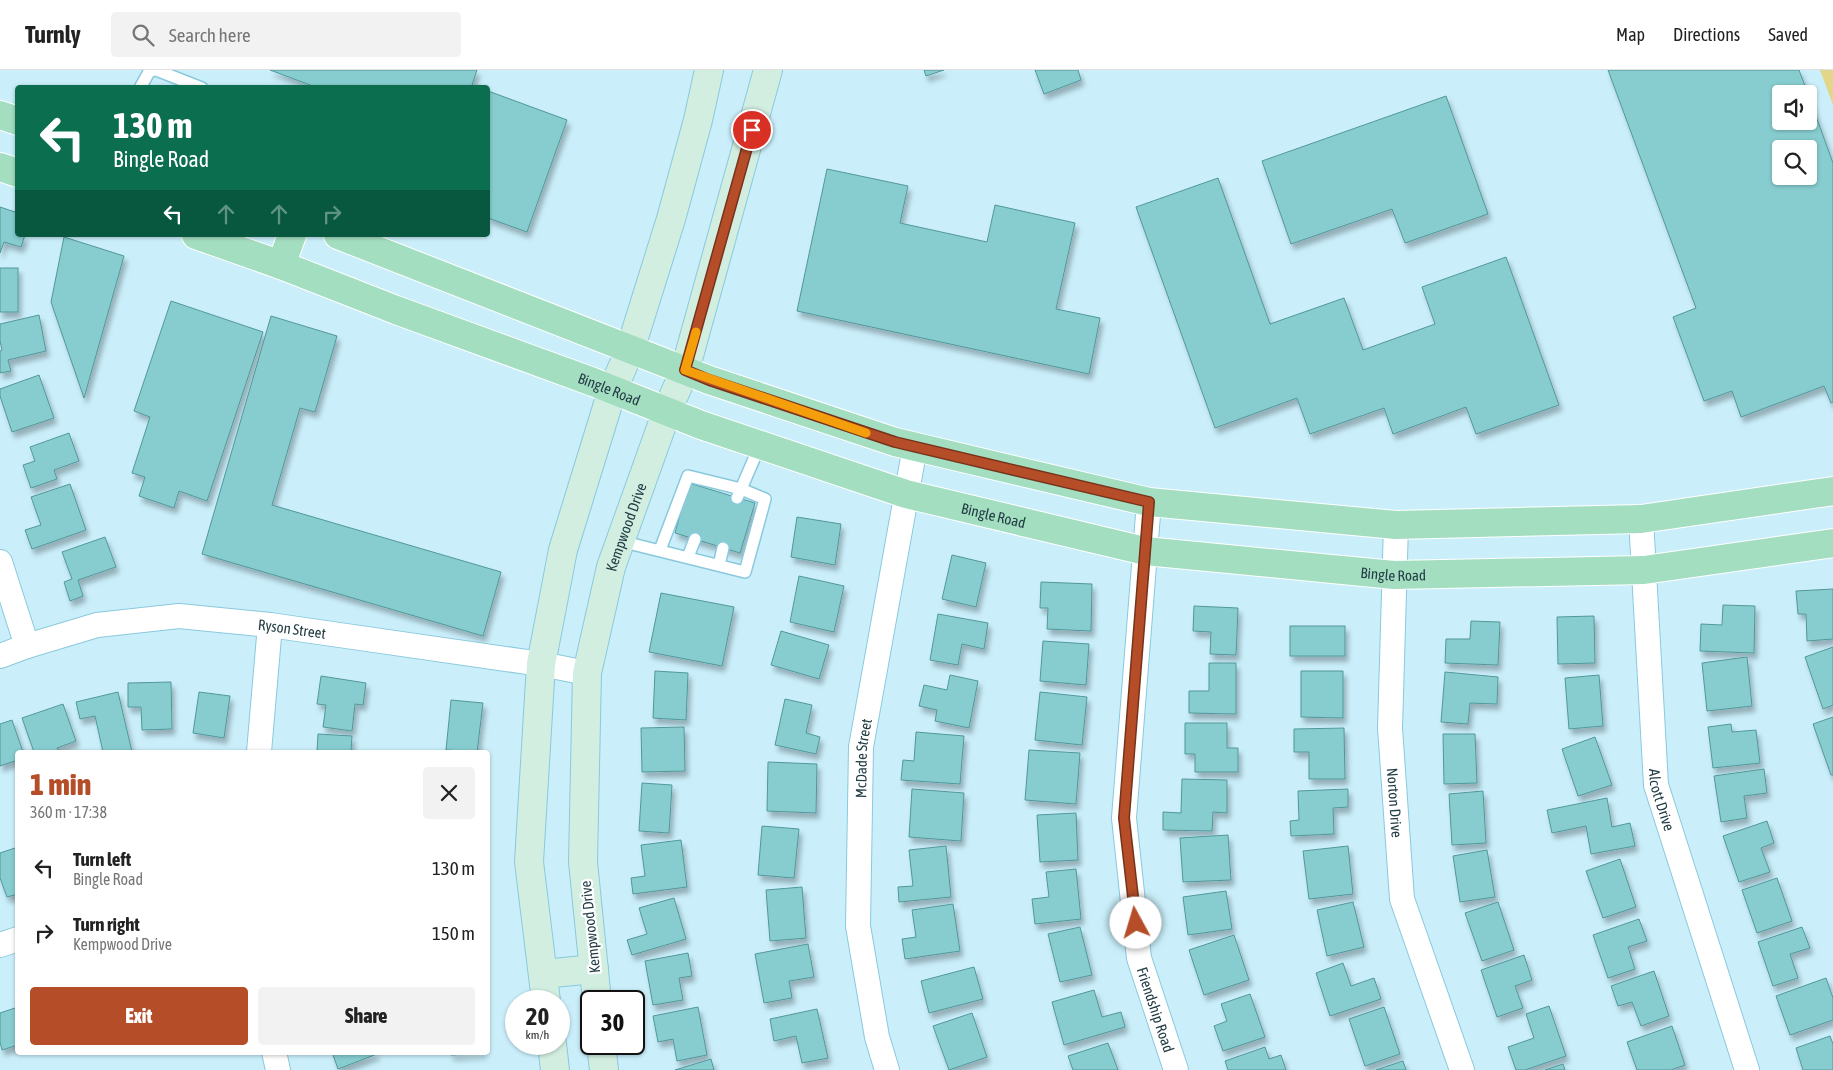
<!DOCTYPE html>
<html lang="en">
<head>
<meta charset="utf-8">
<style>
  :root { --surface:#fff; --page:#f2f2f2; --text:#222; --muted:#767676; --line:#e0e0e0; --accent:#b54e28 }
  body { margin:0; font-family:"Asap Condensed",sans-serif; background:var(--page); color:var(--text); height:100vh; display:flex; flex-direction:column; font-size:19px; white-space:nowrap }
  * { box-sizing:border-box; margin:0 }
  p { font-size:16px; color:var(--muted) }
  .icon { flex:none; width:28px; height:28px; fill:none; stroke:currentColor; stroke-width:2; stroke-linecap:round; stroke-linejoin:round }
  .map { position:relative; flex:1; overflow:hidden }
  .details { position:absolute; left:15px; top:680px; width:475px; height:305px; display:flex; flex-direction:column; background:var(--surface); border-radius:5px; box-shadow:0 1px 4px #0004 }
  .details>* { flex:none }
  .banner { position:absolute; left:15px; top:15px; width:475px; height:152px; border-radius:5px; box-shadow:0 1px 4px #0004; background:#0b6e4f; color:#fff; overflow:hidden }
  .controls { position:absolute; left:1772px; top:15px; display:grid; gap:10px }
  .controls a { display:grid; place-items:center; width:45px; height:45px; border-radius:5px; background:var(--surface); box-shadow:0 1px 4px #0004; font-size:25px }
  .speed { position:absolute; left:505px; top:920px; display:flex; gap:10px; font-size:25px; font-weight:700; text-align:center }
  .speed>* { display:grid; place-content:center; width:65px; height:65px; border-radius:50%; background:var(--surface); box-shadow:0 1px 4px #0004; line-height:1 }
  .speed small { font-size:12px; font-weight:400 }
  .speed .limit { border:2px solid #111; border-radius:8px; background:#fff; color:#111 }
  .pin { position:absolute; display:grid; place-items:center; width:42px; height:42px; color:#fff; margin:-21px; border:2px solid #fff; border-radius:50%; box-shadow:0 1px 5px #0007 }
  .me { position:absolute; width:55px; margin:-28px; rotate:354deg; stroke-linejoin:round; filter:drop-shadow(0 0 4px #0008) }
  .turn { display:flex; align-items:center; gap:18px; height:105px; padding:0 15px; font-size:22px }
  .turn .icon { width:65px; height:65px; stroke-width:2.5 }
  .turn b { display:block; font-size:35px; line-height:42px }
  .lanes { display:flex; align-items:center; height:48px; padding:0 15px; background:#0003; justify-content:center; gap:25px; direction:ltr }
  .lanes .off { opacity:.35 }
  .round { display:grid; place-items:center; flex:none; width:52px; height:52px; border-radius:5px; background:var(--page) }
  .head { display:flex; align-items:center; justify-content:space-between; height:85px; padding:0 15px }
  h1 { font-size:30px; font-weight:800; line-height:38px; color:var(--accent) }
  .cta { display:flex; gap:10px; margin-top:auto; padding:10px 15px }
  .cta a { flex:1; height:58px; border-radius:5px; background:var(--accent); color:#fff; font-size:20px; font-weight:800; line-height:58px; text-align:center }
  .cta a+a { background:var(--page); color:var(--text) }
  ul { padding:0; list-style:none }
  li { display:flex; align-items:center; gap:15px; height:65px; padding:0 15px }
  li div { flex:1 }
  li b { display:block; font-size:19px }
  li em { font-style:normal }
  header { display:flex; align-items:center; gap:30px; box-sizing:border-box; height:70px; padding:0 25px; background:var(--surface); border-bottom:1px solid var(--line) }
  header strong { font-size:24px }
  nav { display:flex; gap:28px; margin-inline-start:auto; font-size:18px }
  .search { width:350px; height:45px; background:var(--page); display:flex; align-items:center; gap:12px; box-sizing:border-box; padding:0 18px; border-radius:5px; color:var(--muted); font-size:19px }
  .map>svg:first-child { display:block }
</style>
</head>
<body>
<header>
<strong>Turnly</strong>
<div class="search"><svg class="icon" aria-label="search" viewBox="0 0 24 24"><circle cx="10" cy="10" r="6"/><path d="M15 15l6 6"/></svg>Search here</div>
<nav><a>Map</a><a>Directions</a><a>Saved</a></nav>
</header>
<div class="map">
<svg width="1833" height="1000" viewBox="0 0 1833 1000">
  <defs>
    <filter id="shadow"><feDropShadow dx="3" dy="5.5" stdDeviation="2.5" flood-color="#0004"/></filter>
  </defs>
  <rect width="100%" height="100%" fill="#caeffb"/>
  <path fill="#e3d68a" d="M1820,0H1833V35Z"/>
  <g fill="#87cdd0" stroke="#52979a" fill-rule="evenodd" filter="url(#shadow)">
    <path d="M270,0H477L472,15L478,18H318Z"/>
    <path d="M924,0H944L926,6Z"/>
    <path d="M1035,0H1078L1081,10L1044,24Z"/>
    <path d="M1608,0H1799L1808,24H1781V51H1809V27L1833,93V332L1831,333L1824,316L1741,347L1732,321L1704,331L1673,247L1696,238ZM1781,79H1809V106H1781Z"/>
    <path d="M488,21L567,50L527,162L488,148Z"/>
    <path d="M1446,26L1488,144L1405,173L1392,139L1291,174L1262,91Z"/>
    <path d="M827,99L908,116L900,153L987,172L995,135L1075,153L1056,239L1100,248L1089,304L797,241Z"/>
    <path d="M1218,108L1270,254L1344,228L1363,280L1435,254L1422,217L1506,187L1559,335L1476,364L1466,337L1393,364L1384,338L1310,364L1297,328L1215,358L1136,137Z"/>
    <path d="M0,137L18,143V165H25L21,177L4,172L0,183Z"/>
    <path d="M64,167L124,186L84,328L51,232Z"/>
    <rect x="0" y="198" width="18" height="44"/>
    <path d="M171,231L263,262L207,431L179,421L174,438L139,426L145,407L132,403L150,347L134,341Z"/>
    <path d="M39,245L46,281L8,290L11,301L0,303V281L2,280L0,271V254Z"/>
    <path d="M271,246L337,266L315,342L300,338L272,435L501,502L483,566L202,484Z"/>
    <path d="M39,305L54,348L12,362L0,326V319Z"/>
    <path d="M69,363L79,391L54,400L57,409L31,418L23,395L35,391L30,377Z"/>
    <path d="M689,413L755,433L740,483L675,463Z"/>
    <path d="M70,414L86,460L32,479L25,460L41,455L31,427Z"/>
    <path d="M797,447L841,454L835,495L791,487Z"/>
    <path d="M105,467L116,497L78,510L83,526L70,531L64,512L72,509L62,482Z"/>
    <path d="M952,485L986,493L976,537L942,529Z"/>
    <path d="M799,506L844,516L834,562L790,552Z"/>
    <path d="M1041,512L1092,514L1091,561L1047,559L1048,538H1040Z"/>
    <path d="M1833,519V569L1807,571L1806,544H1798L1796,521Z"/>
    <path d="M661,523L734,537L722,596L649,582Z"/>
    <path d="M1723,535L1755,536L1754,583L1700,581L1701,554L1722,555Z"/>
    <path d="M1194,536L1238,538L1236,585L1210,584L1211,562L1193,561Z"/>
    <path d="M938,544L988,553L984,579L962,574L958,595L930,590Z"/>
    <path d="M1594,546L1595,593L1558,594L1557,547Z"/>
    <path d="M1471,551L1500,552L1498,595L1445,593L1446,569H1470Z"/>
    <rect x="1290" y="556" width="55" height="30"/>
    <path d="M781,561L829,575L819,609L771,595Z"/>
    <path d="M1043,571L1089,574L1086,615L1040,611Z"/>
    <path d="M1833,577V635L1823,639L1805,587Z"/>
    <path d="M1747,587L1752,636L1707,641L1702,593Z"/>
    <path d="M1209,593H1236V644L1189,643V621H1209Z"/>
    <path d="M655,601L688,603L686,650L653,648Z"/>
    <path d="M1301,601H1343V648L1301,647Z"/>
    <path d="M1445,602L1498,607L1497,634L1470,633L1468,654L1441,652Z"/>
    <path d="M950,605L978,611L969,658L935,651L937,640L919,636L924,615L947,620Z"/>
    <path d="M1599,605L1603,656L1569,659L1565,608Z"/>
    <path d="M321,606L366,613L363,635L355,634L352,661L323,657L326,635L317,634Z"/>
    <path d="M171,612L172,659L142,660L141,637H128V613Z"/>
    <path d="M118,622L132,682H103L95,646L80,649L76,632Z"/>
    <path d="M199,622L230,626L224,668L193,663Z"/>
    <path d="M1040,622L1087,627L1082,675L1035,670Z"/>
    <path d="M785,629L812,635L806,663L820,667L816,684L775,675Z"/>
    <path d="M451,630L483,633L477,682L446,680Z"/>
    <path d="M63,634L76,671L57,678L59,682H34L22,648Z"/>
    <path d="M1833,647V705H1831L1813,654Z"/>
    <path d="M12,650L23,682H18V690L0,696V654Z"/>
    <path d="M1185,653H1227V678H1238V702H1195V684H1185Z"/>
    <path d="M1731,654L1732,662L1756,660L1760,693L1713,698L1708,657Z"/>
    <path d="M684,657L685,701L642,702L641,658Z"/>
    <path d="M1344,658L1345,709H1309V682H1294V659Z"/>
    <path d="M916,662L964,666L960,714L901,710L903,690L914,691Z"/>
    <path d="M318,664L352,666L351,682H317Z"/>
    <path d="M1443,664H1475L1477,713L1444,714Z"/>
    <path d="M1595,667L1612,715L1578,726L1562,679Z"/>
    <path d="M1029,680L1080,683L1076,734L1025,730Z"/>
    <path d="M768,692L817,694L816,743L767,741Z"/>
    <path d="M1764,699L1767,723L1744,726L1747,748L1721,752L1714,706Z"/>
    <path d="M1182,709L1227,710V743L1213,742L1212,761L1163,760V742L1181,743Z"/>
    <path d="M642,713L672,715L669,763L639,761Z"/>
    <path d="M912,719L964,723L961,771L909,767Z"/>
    <path d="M1348,719V737L1333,738L1334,764L1291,766L1290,751L1299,750L1298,721Z"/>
    <path d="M1483,721L1486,773L1452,775L1449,724Z"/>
    <path d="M1607,728L1612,757L1630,753L1635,776L1591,784L1586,756L1552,763L1547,740Z"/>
    <path d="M1076,743L1078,790L1040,792L1037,745Z"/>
    <path d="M1767,751L1774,773L1761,778L1770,802L1739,812L1723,766Z"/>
    <path d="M762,756L799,759L794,808L758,805Z"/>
    <path d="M1228,765L1231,810L1183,812L1180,768Z"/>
    <path d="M681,770L687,817L633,824L631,808L645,806L641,775Z"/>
    <path d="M946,776L951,827L899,832L898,817L913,816L909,780Z"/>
    <path d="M1348,776L1353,824L1309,829L1303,781Z"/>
    <path d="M18,777V824L7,827L0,808V783Z"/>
    <path d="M1487,780L1495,827L1460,832L1453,786Z"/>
    <path d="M1620,789L1636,837L1603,848L1586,801Z"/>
    <path d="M1076,799L1081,849L1035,854L1032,829L1049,827L1046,802Z"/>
    <path d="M1777,808L1792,851L1757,863L1742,820Z"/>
    <path d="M802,817L806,868L770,871L766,820Z"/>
    <path d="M1226,821L1232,859L1188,865L1183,827Z"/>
    <path d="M674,828L686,869L632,885L627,870L647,864L639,838Z"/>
    <path d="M1353,832L1364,877L1327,886L1317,840Z"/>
    <path d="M1498,832L1514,880L1482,891L1465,843Z"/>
    <path d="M953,834L960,881L905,889L902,869L916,867L912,840Z"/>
    <path d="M1639,849L1647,871L1628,877L1635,899L1608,908L1593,865Z"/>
    <path d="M1080,857L1092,905L1060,912L1048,864Z"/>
    <path d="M1802,857L1810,878L1790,884L1798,908L1773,916L1758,872Z"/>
    <path d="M1234,865L1249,910L1204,925L1189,880Z"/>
    <path d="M808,874L814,907L789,911L792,928L764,933L755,884Z"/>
    <path d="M688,883L692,906L679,908L683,930L653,935L645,891Z"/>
    <path d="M1524,885L1532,910L1515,916L1523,938L1497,947L1481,900Z"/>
    <path d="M1343,893L1351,916L1374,908L1381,929L1330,946L1316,903Z"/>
    <path d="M974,897L983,929L929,943L921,911Z"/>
    <path d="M1654,901L1669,946L1641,956L1632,932L1618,936L1611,916Z"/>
    <path d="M1826,908L1833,928V950L1790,965L1776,926Z"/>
    <path d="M1094,920L1102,947L1121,942L1125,957L1064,975L1052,932Z"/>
    <path d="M1250,924L1265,967L1223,981L1214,956L1227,951L1221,934Z"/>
    <path d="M1549,936L1566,986L1525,1000H1516L1508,977L1534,968L1526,944Z"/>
    <path d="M18,937V975L2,980L0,972V943Z"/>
    <path d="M698,937L707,985L677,991L673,969L658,972L653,946Z"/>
    <path d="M1384,937L1400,984L1365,996L1349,949Z"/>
    <path d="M817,939L828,988L802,993L796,966L774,971L770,949Z"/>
    <path d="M972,943L987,987L949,1000L933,956Z"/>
    <path d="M1672,956L1685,995L1671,1000H1637L1627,972Z"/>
    <path d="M1830,966L1833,974V1000H1803L1796,978Z"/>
    <path d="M1108,973L1118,1000H1073L1068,986Z"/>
    <path d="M1265,977L1269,989L1281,985L1286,1000H1228L1225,991Z"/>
    <path d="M332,982H376L377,984L338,999Z"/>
    <path d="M450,982H484V983L451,985Z"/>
    <path d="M711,989L714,1000H675Z"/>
    <path d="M1403,991L1406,1000H1376Z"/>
    <path d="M1563,994L1565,1000H1545Z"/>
  </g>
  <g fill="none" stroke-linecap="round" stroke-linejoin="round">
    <g stroke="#8ac9dd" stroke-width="14">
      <g id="lane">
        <path d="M156,0L202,18"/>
        <path d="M140,18L149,2L154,0"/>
        <path d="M620,471L745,502L765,429L741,419L760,375"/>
        <path d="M660,480L688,406L741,419L737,428"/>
        <path d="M688,487L695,469"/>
        <path d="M719,495L723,478"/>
      </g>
    </g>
    <g stroke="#8ac9dd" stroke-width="26">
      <g id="street">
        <path id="s1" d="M1149,432L1124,748L1139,888L1176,1000"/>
        <path id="s2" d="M1641,449L1656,715L1747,1000"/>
        <path id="s3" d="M1396,455L1390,658L1402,829L1462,1000"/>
        <path d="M0,492L27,576"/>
        <path id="s4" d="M0,586L27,576L97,555L179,546L270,555L541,594L587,603"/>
        <path d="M259,682L270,555"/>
        <path d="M0,875L18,869"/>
        <path d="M274,982L278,1000"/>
        <path id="s5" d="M887,1000L877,967L858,856L861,677L915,377"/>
      </g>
    </g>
    <g stroke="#8ac9dd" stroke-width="30">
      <g id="secondary">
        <path d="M543,904L594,899"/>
        <path d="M546,931L529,792L541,594L563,480L612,321L630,280L671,149L698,50L709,0"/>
        <path id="s6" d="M597,931L583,792L587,603L611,497L667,341L685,300L768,0"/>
        <path d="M552,974L555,1000"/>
        <path d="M601,974L604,1000"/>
      </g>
    </g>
    <g stroke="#fff" stroke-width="30">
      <g id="primary">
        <path d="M0,45L18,51"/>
        <path d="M0,97L18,103"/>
        <path id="s7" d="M196,165L281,195L396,240L593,312L701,355L906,424L1145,481L1394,505L1644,500L1833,473"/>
        <path d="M338,165L709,310L895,372L1149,432L1396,455L1641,449L1833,421"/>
        <path d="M281,195L292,165"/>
      </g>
    </g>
    <use href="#lane" stroke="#fff" stroke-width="11"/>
    <use href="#street" stroke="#fff" stroke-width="24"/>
    <use href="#secondary" stroke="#d1eee0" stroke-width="28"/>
    <use href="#primary" stroke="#a4dec1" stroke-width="28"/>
  </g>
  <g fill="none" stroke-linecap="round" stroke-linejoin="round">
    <g stroke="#76331a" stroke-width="12">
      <path id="route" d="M752,60L685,300L709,310L895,372L1149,432L1124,748L1136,853"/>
    </g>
    <use href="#route" stroke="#b54e28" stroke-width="9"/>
    <path stroke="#f59e0b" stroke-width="9" d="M696,262L685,300L866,363"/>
  </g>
  <g text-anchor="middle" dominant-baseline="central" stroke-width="4.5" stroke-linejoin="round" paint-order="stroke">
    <g font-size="15" fill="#233d45" stroke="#fff">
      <text stroke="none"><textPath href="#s7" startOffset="441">Bingle Road</textPath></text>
      <text stroke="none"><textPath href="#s7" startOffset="846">Bingle Road</textPath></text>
      <text stroke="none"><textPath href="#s6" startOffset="480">Kempwood Drive</textPath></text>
      <text stroke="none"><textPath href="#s7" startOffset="1251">Bingle Road</textPath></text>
      <text stroke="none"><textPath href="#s4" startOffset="298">Ryson Street</textPath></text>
      <text stroke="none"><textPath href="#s5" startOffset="315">McDade Street</textPath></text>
      <text stroke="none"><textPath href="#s2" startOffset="282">Alcott Drive</textPath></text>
      <text stroke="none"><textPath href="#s3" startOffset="278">Norton Drive</textPath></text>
      <text transform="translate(590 857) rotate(-96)">Kempwood Drive</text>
      <text stroke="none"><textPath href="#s1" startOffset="512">Friendship Road</textPath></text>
    </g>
  </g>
</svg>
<div class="controls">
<a><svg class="icon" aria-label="sound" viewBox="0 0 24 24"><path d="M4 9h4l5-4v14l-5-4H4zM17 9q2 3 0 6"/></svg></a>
<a><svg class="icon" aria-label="search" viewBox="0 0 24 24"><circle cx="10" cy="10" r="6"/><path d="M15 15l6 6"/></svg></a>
</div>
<div class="speed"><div>20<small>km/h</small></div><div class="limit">30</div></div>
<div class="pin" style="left:752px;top:60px;background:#d93025"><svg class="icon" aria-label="arrive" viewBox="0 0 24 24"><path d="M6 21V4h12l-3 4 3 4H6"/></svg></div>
<svg class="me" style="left:1136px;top:853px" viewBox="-20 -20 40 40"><circle r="19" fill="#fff"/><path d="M0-13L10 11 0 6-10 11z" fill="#b54e28"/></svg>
<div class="banner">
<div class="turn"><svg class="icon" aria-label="left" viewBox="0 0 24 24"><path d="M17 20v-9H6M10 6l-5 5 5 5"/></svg><div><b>130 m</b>Bingle Road</div></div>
<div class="lanes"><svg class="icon" aria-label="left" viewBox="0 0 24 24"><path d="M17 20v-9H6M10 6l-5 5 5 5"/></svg><svg class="icon off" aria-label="ahead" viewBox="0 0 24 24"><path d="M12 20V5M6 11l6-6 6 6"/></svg><svg class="icon off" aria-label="ahead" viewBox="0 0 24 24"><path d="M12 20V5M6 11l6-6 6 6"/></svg><svg class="icon off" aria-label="right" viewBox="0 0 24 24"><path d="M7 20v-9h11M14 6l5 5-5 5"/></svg></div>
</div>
<section class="details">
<div class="head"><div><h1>1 min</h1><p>360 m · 17:38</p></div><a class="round"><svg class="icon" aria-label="close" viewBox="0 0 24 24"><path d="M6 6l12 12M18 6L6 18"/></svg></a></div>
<ul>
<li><svg class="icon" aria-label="left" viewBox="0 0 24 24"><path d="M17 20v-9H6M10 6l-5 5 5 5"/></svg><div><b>Turn left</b><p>Bingle Road</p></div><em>130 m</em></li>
<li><svg class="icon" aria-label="right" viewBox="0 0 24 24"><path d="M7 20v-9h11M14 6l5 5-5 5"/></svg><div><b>Turn right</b><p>Kempwood Drive</p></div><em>150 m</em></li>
</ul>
<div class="cta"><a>Exit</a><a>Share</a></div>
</section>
</div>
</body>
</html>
